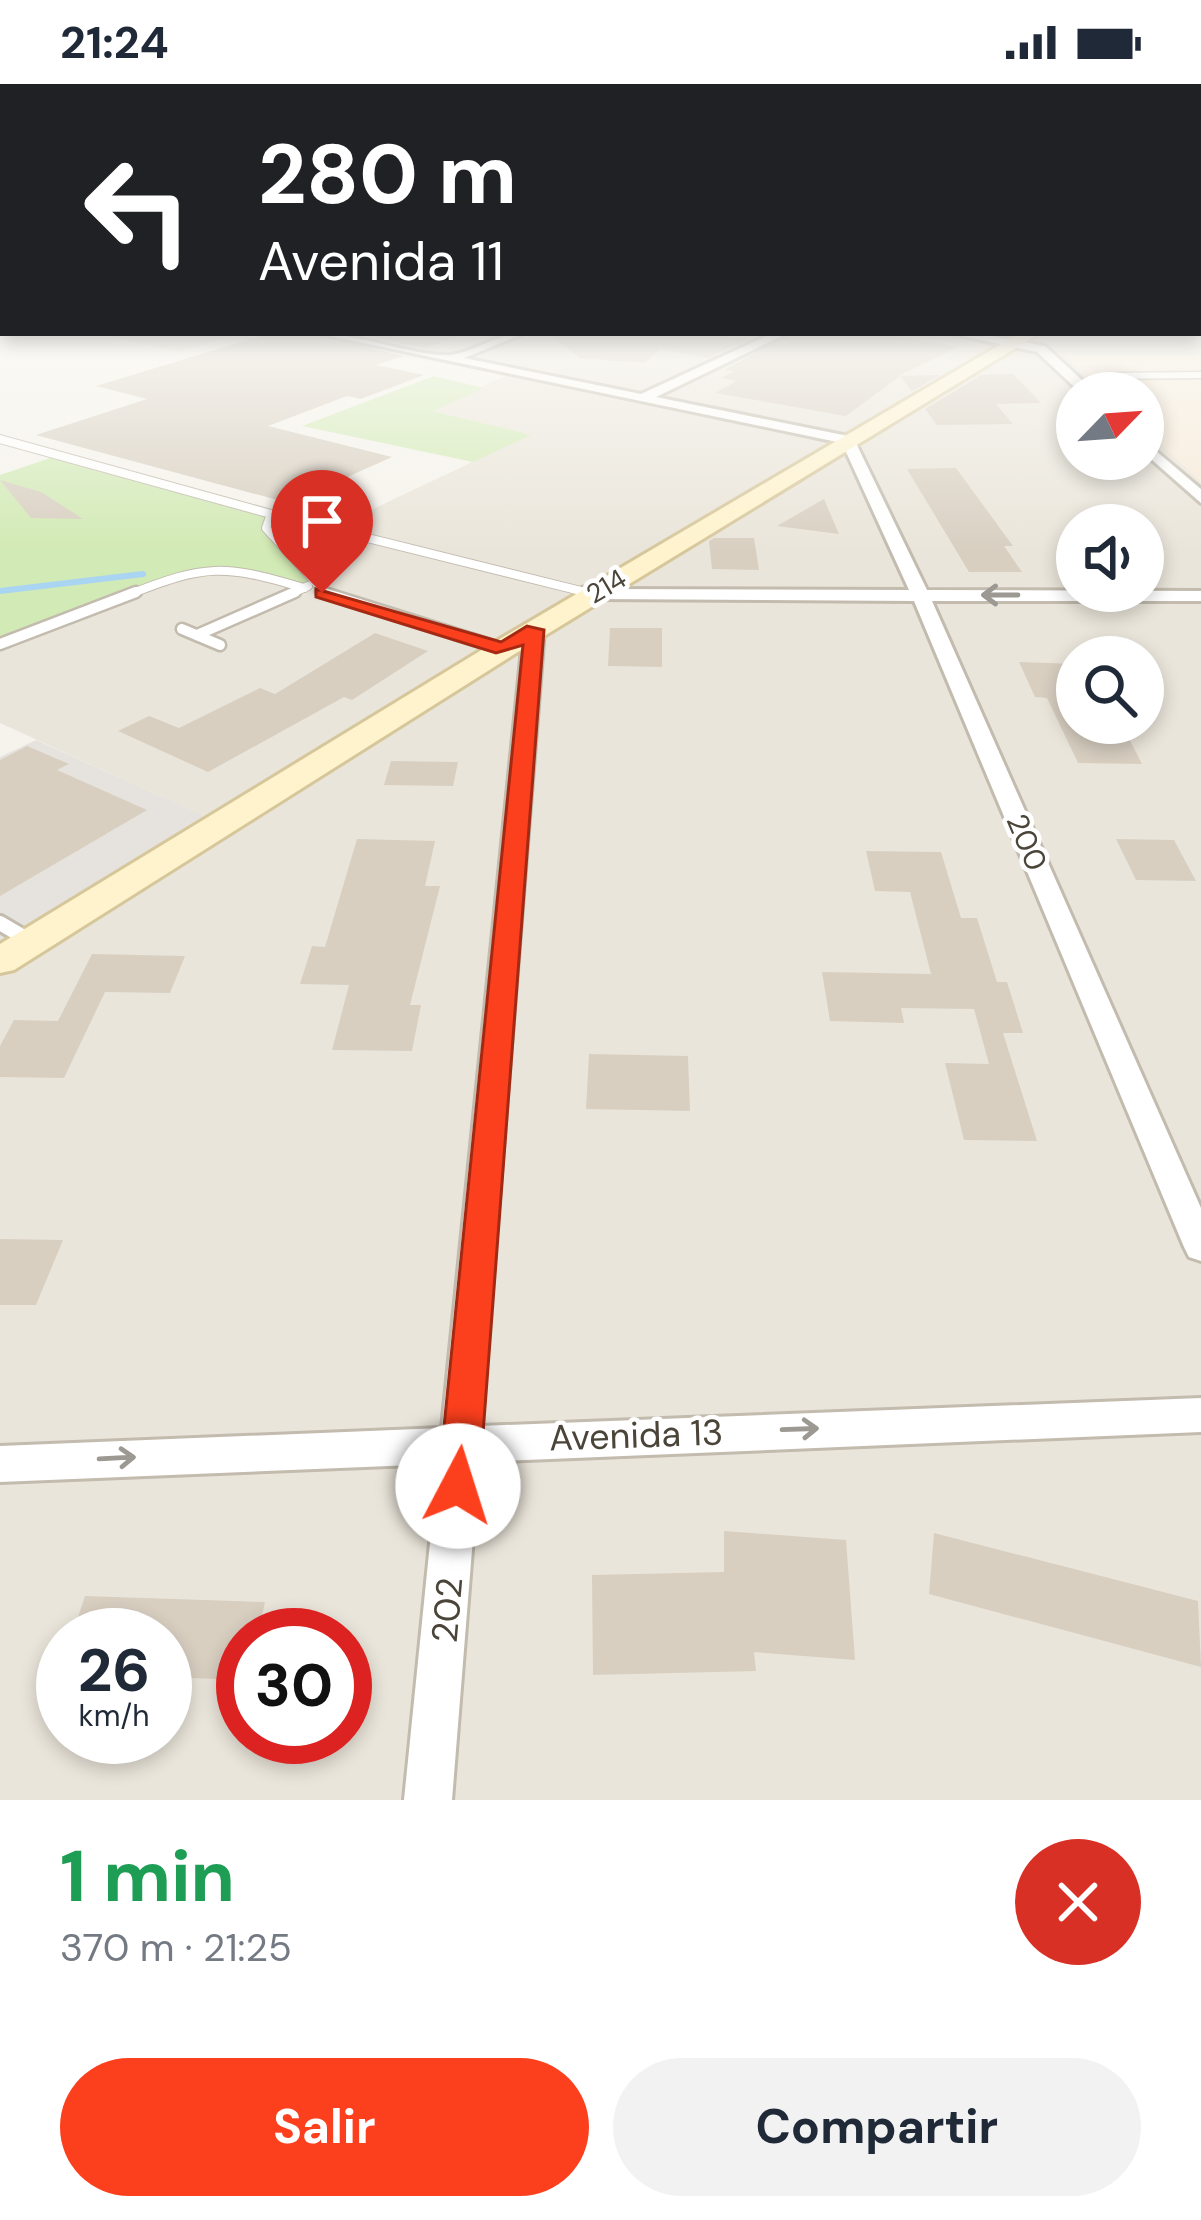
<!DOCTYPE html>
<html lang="es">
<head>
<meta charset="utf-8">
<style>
  :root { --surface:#fff; --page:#f2f2f3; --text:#1f2937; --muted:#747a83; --accent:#fc3f1d }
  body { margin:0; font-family:"DM Sans",sans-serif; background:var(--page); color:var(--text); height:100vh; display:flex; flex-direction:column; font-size:45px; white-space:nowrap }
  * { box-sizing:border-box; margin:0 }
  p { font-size:39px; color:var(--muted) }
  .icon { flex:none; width:66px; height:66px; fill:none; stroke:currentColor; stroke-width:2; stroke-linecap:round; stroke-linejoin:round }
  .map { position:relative; height:1716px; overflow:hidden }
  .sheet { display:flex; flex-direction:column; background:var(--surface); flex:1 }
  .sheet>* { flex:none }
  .banner { position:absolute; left:0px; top:0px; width:1203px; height:252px; box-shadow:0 6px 18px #0003; background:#202124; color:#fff; overflow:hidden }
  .needle { width:78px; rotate:65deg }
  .fabs { position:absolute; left:1056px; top:288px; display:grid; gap:24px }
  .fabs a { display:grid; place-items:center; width:108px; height:108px; border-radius:50%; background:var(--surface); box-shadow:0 6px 18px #0003; font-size:60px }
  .speed { position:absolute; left:36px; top:1524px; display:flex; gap:24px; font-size:60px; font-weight:700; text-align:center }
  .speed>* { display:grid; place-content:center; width:156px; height:156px; border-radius:50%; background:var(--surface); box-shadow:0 6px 18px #0003; line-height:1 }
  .speed small { font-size:30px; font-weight:400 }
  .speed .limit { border:18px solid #d22; background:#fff; color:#111 }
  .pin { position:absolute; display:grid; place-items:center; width:102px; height:102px; color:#fff; margin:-123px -51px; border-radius:50% 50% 50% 0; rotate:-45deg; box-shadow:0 0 12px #0007 }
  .pin .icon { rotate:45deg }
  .me { position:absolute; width:132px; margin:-66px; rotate:5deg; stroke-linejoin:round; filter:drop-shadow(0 0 9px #0008) }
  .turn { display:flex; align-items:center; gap:42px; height:252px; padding:0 60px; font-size:54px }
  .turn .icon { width:156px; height:156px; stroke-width:2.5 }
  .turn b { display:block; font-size:84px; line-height:102px }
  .round { display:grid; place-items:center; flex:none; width:126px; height:126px; border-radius:63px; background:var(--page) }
  .overview { display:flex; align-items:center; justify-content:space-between; height:204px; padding:0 60px }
  h1 { font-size:72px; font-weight:700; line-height:90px; color:#1e9e55 }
  .action { display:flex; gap:24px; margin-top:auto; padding:24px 60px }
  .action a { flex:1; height:138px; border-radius:72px; background:var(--accent); color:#fff; font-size:48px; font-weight:700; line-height:138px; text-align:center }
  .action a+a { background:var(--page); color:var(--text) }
  .status { display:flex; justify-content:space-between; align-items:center; height:84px; padding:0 60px; background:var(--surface); direction:ltr }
  .status svg { height:33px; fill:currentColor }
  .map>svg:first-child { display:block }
</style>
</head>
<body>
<div class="status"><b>21:24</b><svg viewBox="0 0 49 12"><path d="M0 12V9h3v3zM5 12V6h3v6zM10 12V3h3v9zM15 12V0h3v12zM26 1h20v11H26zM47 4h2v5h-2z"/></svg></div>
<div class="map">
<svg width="1201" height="1716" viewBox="0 0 1201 1716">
  <rect width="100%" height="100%" fill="#f6f3ec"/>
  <g fill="#eae5da" fill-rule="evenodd">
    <path d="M1201,228V1716H0V877L221,740L0,639V558L182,487L228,484L271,430L331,445L529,351L431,326L516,287L323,249H1200ZM1077,309H1143V375H1077ZM1077,441H1143V507H1077ZM1077,573H1143V639H1077ZM63,1551H165V1653H63ZM243,1551H345V1653H243Z"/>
    <path d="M96,249H241L179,268Z"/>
  </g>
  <path fill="#f7ead8" d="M1065,271H1201V398L1143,344V309H1106Z"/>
  <path fill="#e6e2dd" d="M36,656L222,740L0,877V673Z"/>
  <g fill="#d2eab5">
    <path d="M434,292L484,304L433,327L531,351L473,378L302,342Z"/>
    <path d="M53,373L271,430L266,444L313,500L304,504L228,484H197L0,560V391Z"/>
  </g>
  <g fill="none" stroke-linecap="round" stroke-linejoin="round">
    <path stroke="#a9d4f2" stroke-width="6" d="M0,507L143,490"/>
  </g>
  <g fill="#d8cfc1">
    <path d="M271,249H312L403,272L376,281L424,291L361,315L347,312L268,342L392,373L289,419L36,351L147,315L96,302Z"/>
    <path d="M353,249H457V253L424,264Z"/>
    <path d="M547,249H709L747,256L708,274L660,265L645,279L580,274Z"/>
    <path d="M792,249H875L958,263L898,292L940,291L912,307L900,292L846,332L715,309L737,297L721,294L735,287L724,286Z"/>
    <path d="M1013,290L1041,319L996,320L1013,340L937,341L925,325L981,291Z"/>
    <path d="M956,384L1013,462H1004L1022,488H969L907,385Z"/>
    <path d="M0,396L41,408L83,435L31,434Z"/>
    <path d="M824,415L839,450L777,442Z"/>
    <path d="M714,454H754L759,486L712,485L709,457Z"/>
    <path d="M610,544H662V583L608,582Z"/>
    <path d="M375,549L428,567L352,616L344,613L208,688L118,647L149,632L179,644L260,604L275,610Z"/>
    <path d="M1019,578L1077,580V639H1089L1093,647H1125L1142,680L1078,679L1047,614L1035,613Z"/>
    <path d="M27,662L69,680L57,686L147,726L0,812V676Z"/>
    <path d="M391,677L458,678L453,702L384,701Z"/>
    <path d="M357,755L435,757L425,802H440L410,921H421L412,967L332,966L349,901L300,900L312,862L325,863Z"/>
    <path d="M1116,755L1174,756L1196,797L1136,796Z"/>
    <path d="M866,767L941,768L961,834H977L997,898H1007L1023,949H1003L1037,1057L964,1056L945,979L989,980L974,925L901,924L904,939L830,937L822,888L931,890L910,808L875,807Z"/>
    <path d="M92,870L185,872L170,909L105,908L64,994L0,993V962L14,936L58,937Z"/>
    <path d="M589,970L688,972L690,1027L586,1025Z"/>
    <path d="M0,1155L63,1156L36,1221H0Z"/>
    <path d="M724,1447L846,1456L855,1576L754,1568L756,1587L593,1591L592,1491L724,1488Z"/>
    <path d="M934,1449L1198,1517L1201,1583L929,1510Z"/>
    <path d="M85,1512L265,1518L258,1551H243V1596L165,1593V1551H72Z"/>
  </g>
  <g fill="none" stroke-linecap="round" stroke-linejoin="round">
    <g stroke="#c2bbae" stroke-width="9">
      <path id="lane-far3" d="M1108,292L1201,291"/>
    </g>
    <g stroke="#c2bbae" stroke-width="10">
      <g id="lane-far2">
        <path d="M0,355L271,430L266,444L327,511"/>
        <path d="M271,430L593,510"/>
        <path d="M128,511C206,480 223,480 304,504"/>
        <path d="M288,511L308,502"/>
      </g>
    </g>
    <g stroke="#c2bbae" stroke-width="15">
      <g id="lane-far1">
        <path d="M321,508L503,565"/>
        <path d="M584,508L593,510"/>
        <path d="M182,545L220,561"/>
        <path d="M197,551L295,508"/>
        <path d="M0,560L136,508"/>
      </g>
    </g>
    <g stroke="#c2bbae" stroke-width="20">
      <path id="lane" d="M0,839L32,858"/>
    </g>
    <g stroke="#c2bbae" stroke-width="6">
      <g id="street">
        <path d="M316,249C355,249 421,274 451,271C477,267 497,249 525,249L464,274L641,310L773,249H788L656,313L853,353L927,506L1201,507V517H932L1201,1124V1177L1189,1173L1184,1163L914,517L593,515L584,510L593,505L909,506L842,359Z"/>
        <path d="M949,249H974L1045,262L1096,309H1081L1037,268Z"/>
        <path d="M1143,356L1201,405V419L1143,368Z"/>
        <path d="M534,540L544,546L481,1342L1201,1314V1348L479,1378L452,1716H404L438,1380L0,1398V1362L442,1344L524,546Z"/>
      </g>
    </g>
    <g stroke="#d6c79b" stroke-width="6">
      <path id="secondary" d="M1020,249H1040L513,571L14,886L0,889V860L493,559Z"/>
    </g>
    <use href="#lane-far3" stroke="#fff" stroke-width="6"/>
    <use href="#lane-far2" stroke="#fff" stroke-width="8"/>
    <use href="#lane-far1" stroke="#fff" stroke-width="10"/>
    <use href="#lane" stroke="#fff" stroke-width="14"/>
    <use href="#street" fill="#fff" fill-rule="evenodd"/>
    <use href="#secondary" fill="#fff3cd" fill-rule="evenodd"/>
  </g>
  <defs><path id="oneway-shaft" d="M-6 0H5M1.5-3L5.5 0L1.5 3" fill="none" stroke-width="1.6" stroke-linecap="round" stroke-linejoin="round" transform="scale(3)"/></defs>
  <g stroke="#9c9892">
    <use href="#oneway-shaft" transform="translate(1000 511) rotate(-180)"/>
    <use href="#oneway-shaft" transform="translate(800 1345) rotate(-2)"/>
    <use href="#oneway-shaft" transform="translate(117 1374) rotate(-3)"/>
  </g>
  <linearGradient id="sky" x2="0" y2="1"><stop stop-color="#8fc1ec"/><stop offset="0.49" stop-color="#fbfaf6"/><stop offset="1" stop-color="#fbfaf6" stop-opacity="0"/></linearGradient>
  <rect width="1201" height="468" fill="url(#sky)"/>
  <path fill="#fc3f1d" stroke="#a42913" stroke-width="3" d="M316,505L501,558L527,542L544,546L479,1402L473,1415L458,1421L444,1415L438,1402L523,561L496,569L316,513Z"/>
  <g text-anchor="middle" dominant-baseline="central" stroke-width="9" stroke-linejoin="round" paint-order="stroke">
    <g font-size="27" fill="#4b4439" stroke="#fff">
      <text transform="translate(606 502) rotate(-31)">214</text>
    </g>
    <g font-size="30" fill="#4b4439" stroke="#fff">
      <text transform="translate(1027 758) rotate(67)">200</text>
    </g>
    <g font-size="36" fill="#4b4439" stroke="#fff">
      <text transform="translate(636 1351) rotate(-2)">Avenida 13</text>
      <text transform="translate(447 1526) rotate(-85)">202</text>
    </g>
  </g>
</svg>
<div class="fabs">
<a><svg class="needle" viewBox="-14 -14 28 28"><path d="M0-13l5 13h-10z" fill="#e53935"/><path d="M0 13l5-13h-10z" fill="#747a83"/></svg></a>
<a><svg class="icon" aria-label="sound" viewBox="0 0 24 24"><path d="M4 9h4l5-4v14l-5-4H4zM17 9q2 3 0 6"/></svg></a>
<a><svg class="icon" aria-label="search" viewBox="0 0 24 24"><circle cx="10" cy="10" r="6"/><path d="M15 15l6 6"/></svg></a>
</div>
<div class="speed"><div>26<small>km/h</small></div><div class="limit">30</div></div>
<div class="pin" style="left:322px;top:509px;background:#d93025"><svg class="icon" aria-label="arrive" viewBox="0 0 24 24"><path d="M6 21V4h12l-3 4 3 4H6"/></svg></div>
<svg class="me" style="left:458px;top:1402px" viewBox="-20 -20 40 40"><circle r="19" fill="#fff"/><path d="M0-13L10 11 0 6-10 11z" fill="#fc3f1d"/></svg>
<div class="banner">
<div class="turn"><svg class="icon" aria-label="left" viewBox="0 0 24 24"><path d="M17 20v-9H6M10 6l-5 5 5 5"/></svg><div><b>280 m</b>Avenida 11</div></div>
</div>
</div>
<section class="sheet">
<div class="overview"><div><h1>1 min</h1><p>370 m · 21:25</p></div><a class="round" style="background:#d93025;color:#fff"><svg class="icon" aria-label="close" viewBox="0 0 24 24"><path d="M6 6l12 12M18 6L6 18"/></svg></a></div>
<div class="action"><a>Salir</a><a>Compartir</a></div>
</section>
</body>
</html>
